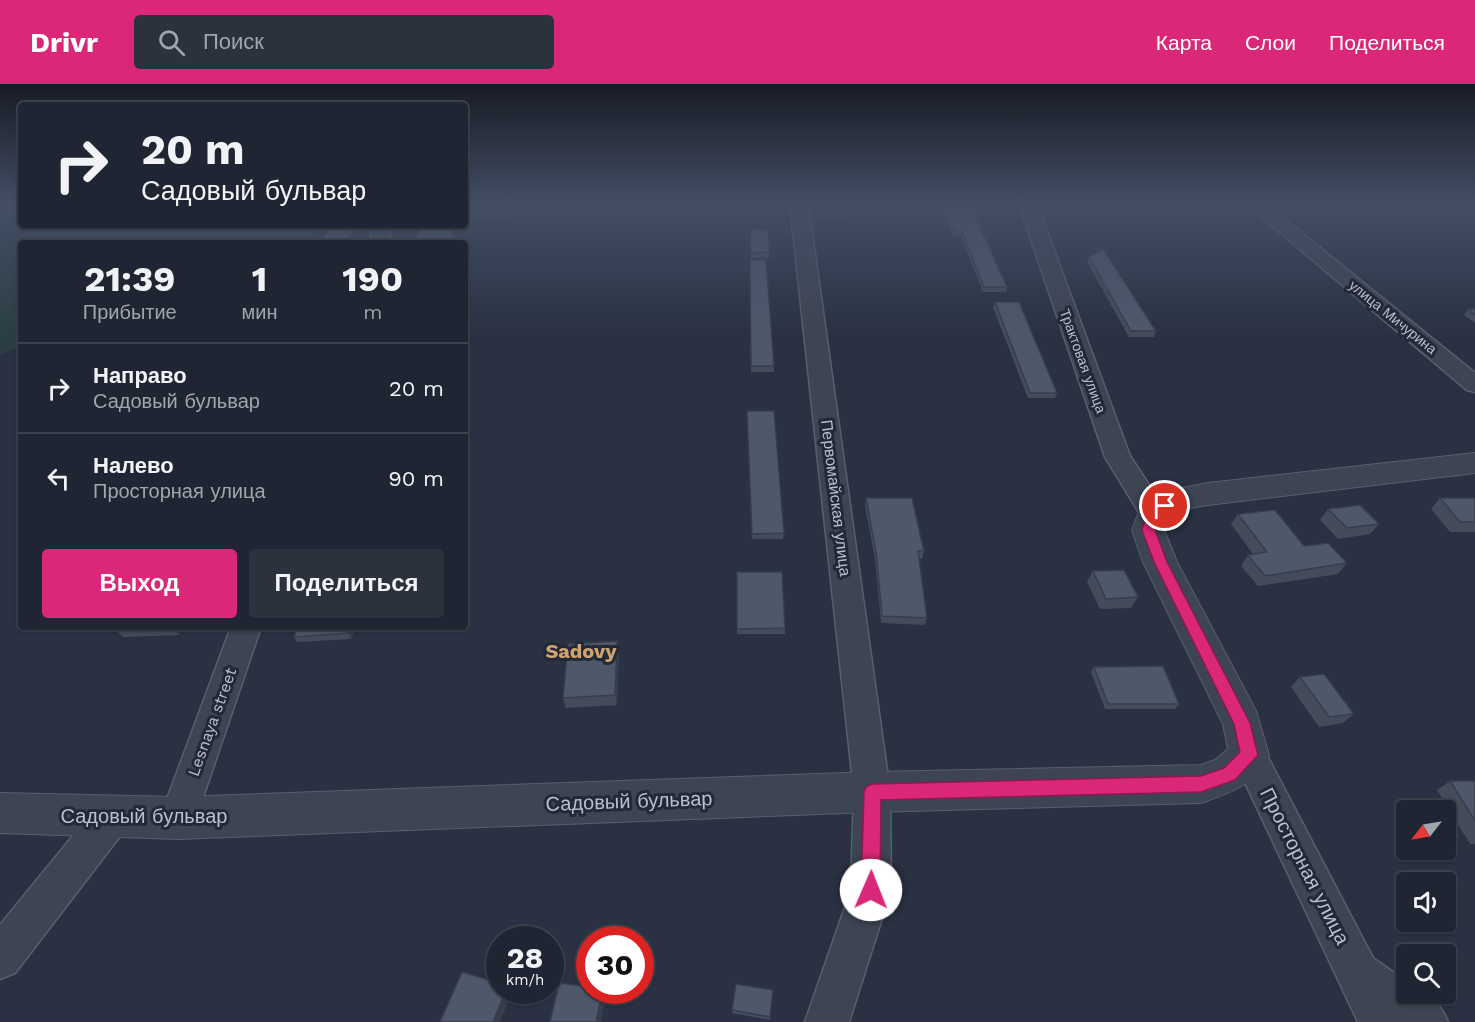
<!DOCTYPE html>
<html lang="ru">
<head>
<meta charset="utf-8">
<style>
  :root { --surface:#1f2532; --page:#2c313e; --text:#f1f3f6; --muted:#a1a5ac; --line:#3c424d; --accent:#db2777 }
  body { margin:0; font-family:"Work Sans",sans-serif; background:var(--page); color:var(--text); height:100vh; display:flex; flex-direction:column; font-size:22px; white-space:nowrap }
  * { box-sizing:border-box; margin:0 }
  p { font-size:20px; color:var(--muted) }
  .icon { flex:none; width:33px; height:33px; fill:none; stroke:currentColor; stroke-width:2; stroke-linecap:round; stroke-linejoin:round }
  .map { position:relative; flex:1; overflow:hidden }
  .side { position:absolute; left:18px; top:156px; width:450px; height:390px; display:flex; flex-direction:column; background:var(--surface); border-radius:6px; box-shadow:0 2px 4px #0004,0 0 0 2px var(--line) }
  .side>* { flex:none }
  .hud { position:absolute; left:18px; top:18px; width:450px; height:126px; border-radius:6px; box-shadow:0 2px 4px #0004,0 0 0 2px var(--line); background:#1f2532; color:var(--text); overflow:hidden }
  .needle { width:39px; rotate:239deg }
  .buttons { position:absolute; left:1396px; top:716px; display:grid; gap:12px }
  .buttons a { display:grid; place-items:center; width:60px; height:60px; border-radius:6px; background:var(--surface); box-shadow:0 2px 4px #0004,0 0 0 2px var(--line); font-size:30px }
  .speed { position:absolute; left:486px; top:842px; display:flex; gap:12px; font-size:30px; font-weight:700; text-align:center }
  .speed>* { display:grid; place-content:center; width:78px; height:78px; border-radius:50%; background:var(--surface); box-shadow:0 2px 4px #0004,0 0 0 2px var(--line); line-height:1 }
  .speed small { font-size:15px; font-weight:400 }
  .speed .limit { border:9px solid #d22; background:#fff; color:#111 }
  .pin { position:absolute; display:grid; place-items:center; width:51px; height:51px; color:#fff; margin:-26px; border:3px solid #fff; border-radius:50%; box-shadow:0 2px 6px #0007 }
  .me { position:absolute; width:66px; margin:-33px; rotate:1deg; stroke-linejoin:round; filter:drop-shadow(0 0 4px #0008) }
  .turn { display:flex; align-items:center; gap:21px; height:126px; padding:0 24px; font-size:27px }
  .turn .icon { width:78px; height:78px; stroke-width:2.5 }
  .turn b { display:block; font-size:42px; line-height:51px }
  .eta { display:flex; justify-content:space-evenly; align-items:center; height:102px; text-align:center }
  .eta b { font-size:36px; font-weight:700; line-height:42px }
  .action { display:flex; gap:12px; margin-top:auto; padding:12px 24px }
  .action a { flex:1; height:69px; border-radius:6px; background:var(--accent); color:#fff; font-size:24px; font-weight:700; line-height:69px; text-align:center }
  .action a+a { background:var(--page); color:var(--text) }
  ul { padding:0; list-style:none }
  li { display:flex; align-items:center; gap:18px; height:90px; padding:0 24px; border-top:2px solid var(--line) }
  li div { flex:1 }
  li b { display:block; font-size:22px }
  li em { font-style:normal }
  header { display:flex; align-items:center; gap:36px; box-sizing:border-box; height:84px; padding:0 30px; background:var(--accent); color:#fff }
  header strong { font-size:28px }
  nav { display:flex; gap:33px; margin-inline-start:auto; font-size:21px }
  .search { width:420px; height:54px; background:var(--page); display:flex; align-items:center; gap:15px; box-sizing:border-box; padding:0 21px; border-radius:6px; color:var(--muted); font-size:22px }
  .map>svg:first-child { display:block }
</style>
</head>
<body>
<header>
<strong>Drivr</strong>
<div class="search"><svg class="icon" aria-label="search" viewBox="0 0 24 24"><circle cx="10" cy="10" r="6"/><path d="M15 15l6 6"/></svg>Поиск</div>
<nav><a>Карта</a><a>Слои</a><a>Поделиться</a></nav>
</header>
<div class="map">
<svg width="1475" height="938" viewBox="0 0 1475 938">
  <rect width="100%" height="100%" fill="#293142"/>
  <g fill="#2b3e43">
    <path d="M0,120H21V141H317V154L283,159H21V262L0,271Z"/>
    <path d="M465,120H579L586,127L465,138Z"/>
  </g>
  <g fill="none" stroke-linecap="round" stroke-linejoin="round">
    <g stroke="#585f6c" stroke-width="3">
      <g id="minor">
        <path d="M790,120H808L890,708L891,806L849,938H805L851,806L854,708Z"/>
        <path d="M1019,120H1037L1130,372L1167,428L1163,435L1153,438L1143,435L1105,373Z"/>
        <path d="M1246,120H1266L1475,289V308L1467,306Z"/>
        <path d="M373,141H391L389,159H371Z"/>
        <path d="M231,543H261L196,734L191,747L178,752L165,747L160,734Z"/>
        <path d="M1249,655L1261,660L1373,874L1407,898V909C1430,909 1439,917 1448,938H1358L1232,671L1237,660Z"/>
        <path d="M111,716L124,721L129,734L124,747L15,889L0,895V841L98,721Z"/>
      </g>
    </g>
    <g stroke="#585f6c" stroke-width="2">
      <path id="tertiary" d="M1475,369V389L1208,421L1184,425L1167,434L1164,446L1177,478L1256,627L1269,671C1255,701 1230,709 1201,719L872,728L178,755L0,749V709L178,713L872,688L1201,681L1215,676L1228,665L1223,640L1143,478L1132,446L1142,420L1166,407L1208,399Z"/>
    </g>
    <use href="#minor" fill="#3d4452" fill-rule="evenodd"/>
    <use href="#tertiary" fill="#3d4452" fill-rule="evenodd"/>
  </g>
  <g fill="#444c5c">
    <path d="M817,120H844L845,125L844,135H820Z"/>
    <path d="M941,120H970L1007,203L1006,208H983L961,152H954Z"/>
    <path d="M750,145L769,168V174H751Z"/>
    <path d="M1089,173L1156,247L1154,253H1129L1087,178Z"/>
    <path d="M750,176L774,282V288H751Z"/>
    <path d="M995,218L1057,309L1055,314H1028L993,223Z"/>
    <path d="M1468,225H1475V239L1464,231Z"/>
    <path d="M747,327L784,449L783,455H752Z"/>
    <path d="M866,414L924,467L922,475H919L927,534L925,541L881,539L875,475L865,422Z"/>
    <path d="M1440,414H1475V448H1450L1431,425Z"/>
    <path d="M1328,425L1379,440L1370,450L1338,455L1320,436Z"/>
    <path d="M1238,430L1304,462L1347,479L1338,490L1258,502L1241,482L1248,471L1253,470L1231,440Z"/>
    <path d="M1093,487L1138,513L1131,524L1100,525L1087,498Z"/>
    <path d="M737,488L785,544V550H737Z"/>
    <path d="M113,543H183L179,551L123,553Z"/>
    <path d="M355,543L351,555L297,558L294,553Z"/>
    <path d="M619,568L617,621L566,624L563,614Z"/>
    <path d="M1094,583L1179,620L1175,625H1105L1091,588Z"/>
    <path d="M1300,593L1354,630L1343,639L1319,643L1291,603Z"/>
    <path d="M1450,697H1475V760H1470L1437,706Z"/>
    <path d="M773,906L770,936L732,929V926Z"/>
  </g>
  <g fill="#373e4b">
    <path d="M354,141H358L350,159H345Z"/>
    <path d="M455,141H456L457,144L453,159H449Z"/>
    <path d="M172,543H183L179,551Z"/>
    <path d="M350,543H355L351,555L348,549Z"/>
    <path d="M617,557L619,568L617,621L615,611Z"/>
    <path d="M506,906H511L512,908L500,938H493Z"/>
    <path d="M603,906L606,911L601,938H596Z"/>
  </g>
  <g fill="#4f586b" stroke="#373e4b" stroke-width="1.5">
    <path d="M820,120H844L845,125H821Z"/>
    <path d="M944,120H970L1007,203H984L962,147H955Z"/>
    <path d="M331,141H354L345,159H321Z"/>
    <path d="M421,141H455L449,159H414Z"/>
    <path d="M750,145H768L769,168L751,169Z"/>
    <path d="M1103,165L1156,247H1131L1089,173Z"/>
    <path d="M766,175L774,282H751L750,176Z"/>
    <path d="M995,218H1019L1057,309H1030Z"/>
    <path d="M1468,225H1475V231Z"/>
    <path d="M747,327H774L784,449L752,450Z"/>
    <path d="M866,414H912L924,467H918L927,534L882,532L876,468Z"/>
    <path d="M1440,414H1475V438H1460Z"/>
    <path d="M1360,421L1379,440L1347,444L1328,425Z"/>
    <path d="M1275,426L1304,462L1328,459L1347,479L1265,492L1248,471L1267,468L1238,430Z"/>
    <path d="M1124,486L1138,513L1106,515L1093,487Z"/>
    <path d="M737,488H782L785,544L737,545Z"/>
    <path d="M297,543H350L348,549L294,553Z"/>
    <path d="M617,557L615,611L563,614L568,560Z"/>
    <path d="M1163,582L1179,620H1108L1094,583Z"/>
    <path d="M1324,590L1354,630L1329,633L1300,593Z"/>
    <path d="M1450,697H1475V737Z"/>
    <path d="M462,888L500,899V906H506L493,938H440Z"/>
    <path d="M559,899L590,903V906H603L596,938H550Z"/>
    <path d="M736,900L773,906L770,933L732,926Z"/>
  </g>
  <linearGradient id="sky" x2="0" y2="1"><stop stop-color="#171b24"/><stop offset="0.48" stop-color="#434e65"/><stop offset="1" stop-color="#434e65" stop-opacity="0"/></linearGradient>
  <rect width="1475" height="251" fill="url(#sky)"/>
  <path fill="#db2777" stroke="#8e194d" stroke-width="1.5" d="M1165,417L1171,422L1159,431L1155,446L1167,478L1250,639L1258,671L1235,696L1201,708L881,716L880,806L877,813L871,816L864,813L861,806L864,708L866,703L872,700L1201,692L1224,684L1240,668L1234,640L1154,478L1142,446L1148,425Z"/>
  <g text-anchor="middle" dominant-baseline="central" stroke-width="6" stroke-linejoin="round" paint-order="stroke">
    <g font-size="14" fill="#babfcc" stroke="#222937">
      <text transform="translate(1393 233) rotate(39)">улица Мичурина</text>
      <text transform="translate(1083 277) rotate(70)">Трактовая улица</text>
    </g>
    <g font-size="16" fill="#babfcc" stroke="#222937">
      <text transform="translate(836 414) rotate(83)">Первомайская улица</text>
      <text transform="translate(212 638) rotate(-70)">Lesnaya street</text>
    </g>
    <g font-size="20" font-weight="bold" fill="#d0a471" stroke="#222937">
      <text x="581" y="567">Sadovy</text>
    </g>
    <g font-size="20" fill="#babfcc" stroke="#222937">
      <text transform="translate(629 717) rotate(-2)">Садовый бульвар</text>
      <text x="144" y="732">Садовый бульвар</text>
      <text transform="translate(1305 782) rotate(63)">Просторная улица</text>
    </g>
  </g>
</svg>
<div class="buttons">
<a><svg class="needle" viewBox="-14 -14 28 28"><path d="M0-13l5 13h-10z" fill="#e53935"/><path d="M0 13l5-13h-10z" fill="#a1a5ac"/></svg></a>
<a><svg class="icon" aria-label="sound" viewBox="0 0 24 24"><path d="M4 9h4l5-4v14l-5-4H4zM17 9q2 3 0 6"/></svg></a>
<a><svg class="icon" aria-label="search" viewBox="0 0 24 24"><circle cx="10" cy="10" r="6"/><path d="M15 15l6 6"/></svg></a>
</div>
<div class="speed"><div>28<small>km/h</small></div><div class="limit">30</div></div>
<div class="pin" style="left:1165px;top:422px;background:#d93025"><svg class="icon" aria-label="arrive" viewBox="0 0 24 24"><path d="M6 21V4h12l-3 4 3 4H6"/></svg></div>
<svg class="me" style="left:871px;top:806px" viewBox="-20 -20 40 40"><circle r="19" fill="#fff"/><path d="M0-13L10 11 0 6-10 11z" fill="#db2777"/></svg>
<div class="hud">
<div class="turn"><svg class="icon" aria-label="right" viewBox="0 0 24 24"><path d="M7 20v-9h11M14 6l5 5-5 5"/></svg><div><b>20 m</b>Садовый бульвар</div></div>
</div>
<section class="side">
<div class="eta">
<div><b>21:39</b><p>Прибытие</p></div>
<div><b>1</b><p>мин</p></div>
<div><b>190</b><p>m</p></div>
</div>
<ul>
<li><svg class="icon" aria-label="right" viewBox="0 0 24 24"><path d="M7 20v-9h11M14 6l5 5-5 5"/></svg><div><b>Направо</b><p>Садовый бульвар</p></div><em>20 m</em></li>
<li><svg class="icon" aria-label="left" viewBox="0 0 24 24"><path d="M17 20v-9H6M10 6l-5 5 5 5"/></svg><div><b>Налево</b><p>Просторная улица</p></div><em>90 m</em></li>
</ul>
<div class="action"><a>Выход</a><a>Поделиться</a></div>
</section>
</div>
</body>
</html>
